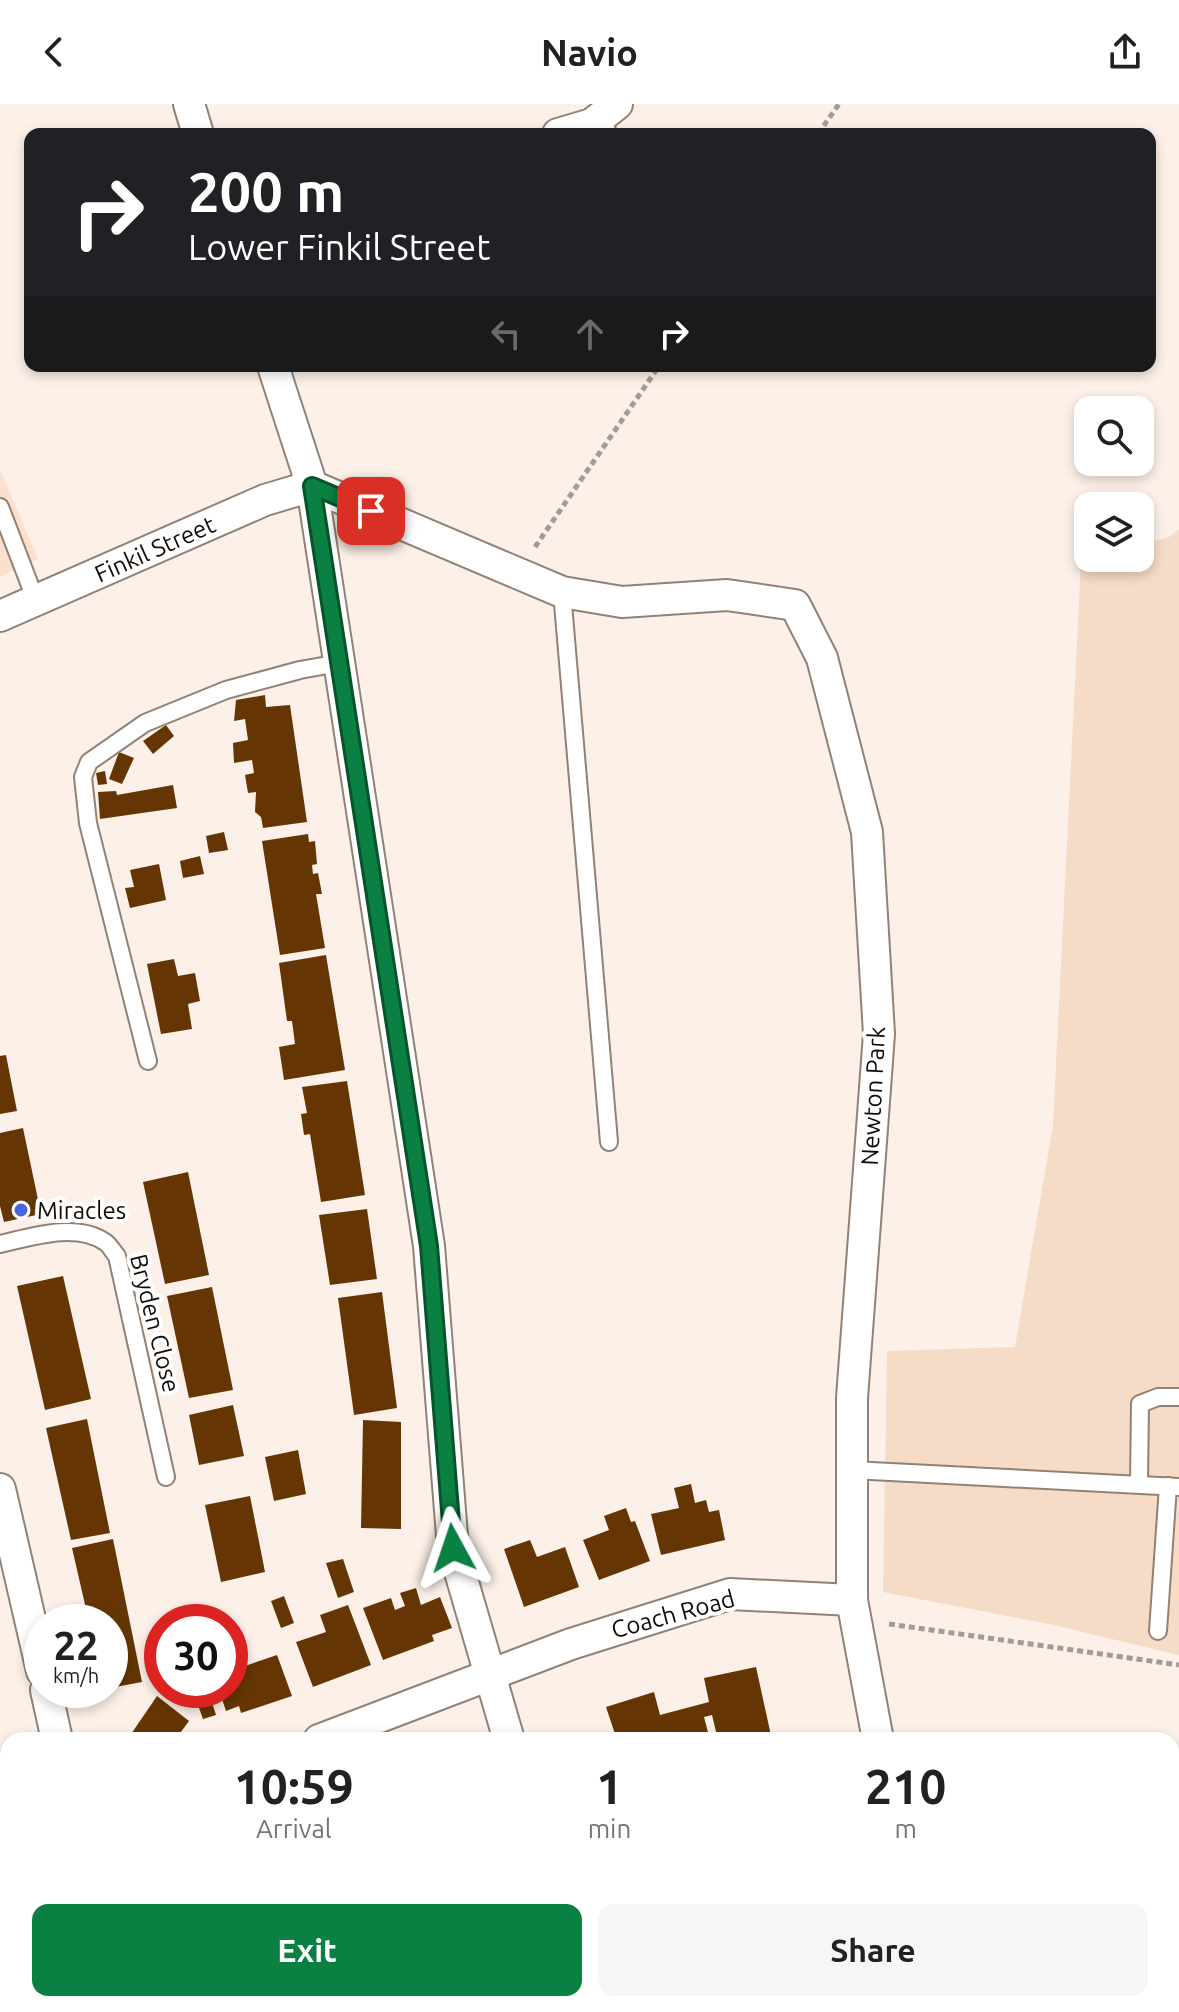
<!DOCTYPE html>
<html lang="en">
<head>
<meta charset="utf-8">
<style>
  :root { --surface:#fff; --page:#f6f6f6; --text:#202124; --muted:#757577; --accent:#0b8043 }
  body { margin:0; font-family:Ubuntu,sans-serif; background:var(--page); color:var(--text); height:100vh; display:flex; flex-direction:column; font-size:30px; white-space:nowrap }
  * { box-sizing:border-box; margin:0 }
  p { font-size:26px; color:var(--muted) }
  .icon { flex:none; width:44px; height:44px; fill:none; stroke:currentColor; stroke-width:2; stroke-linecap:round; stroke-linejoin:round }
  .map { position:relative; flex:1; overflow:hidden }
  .sheet { position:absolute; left:0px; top:1628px; width:1180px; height:280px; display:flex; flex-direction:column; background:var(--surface); border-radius:24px 24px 0 0; box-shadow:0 4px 12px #0003 }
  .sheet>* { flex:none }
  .top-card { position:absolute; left:24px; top:24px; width:1132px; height:244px; border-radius:16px; box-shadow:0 4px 12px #0003; background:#202124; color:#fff; overflow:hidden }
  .controls { position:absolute; left:1074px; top:292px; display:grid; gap:16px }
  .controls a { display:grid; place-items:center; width:80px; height:80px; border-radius:16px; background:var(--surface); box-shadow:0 4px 12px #0003; font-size:40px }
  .speed { position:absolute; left:24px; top:1500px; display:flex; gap:16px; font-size:40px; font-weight:700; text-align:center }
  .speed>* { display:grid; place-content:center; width:104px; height:104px; border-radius:50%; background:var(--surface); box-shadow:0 4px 12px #0003; line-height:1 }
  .speed small { font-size:20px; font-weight:400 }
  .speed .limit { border:12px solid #d22; background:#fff; color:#111 }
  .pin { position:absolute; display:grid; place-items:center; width:68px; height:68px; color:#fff; margin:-34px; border-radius:16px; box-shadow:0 4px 12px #0006 }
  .me { position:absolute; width:88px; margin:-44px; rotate:355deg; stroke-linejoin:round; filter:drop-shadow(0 0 6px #0008) }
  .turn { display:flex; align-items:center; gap:28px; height:168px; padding:0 32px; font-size:36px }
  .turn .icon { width:104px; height:104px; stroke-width:2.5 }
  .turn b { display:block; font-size:56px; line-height:68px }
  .lanes { display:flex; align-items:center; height:76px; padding:0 32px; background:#0003; justify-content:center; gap:40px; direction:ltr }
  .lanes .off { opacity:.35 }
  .eta { display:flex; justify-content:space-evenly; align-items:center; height:136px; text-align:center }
  .eta b { font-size:48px; font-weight:700; line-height:56px }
  .cta { display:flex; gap:16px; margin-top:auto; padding:16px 32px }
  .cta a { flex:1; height:92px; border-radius:16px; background:var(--accent); color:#fff; font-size:32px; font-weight:700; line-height:92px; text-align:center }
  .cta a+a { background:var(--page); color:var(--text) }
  header { display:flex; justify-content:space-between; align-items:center; height:104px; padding:0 32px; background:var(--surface); font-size:36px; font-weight:700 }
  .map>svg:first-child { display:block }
</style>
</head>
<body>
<header><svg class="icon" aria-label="back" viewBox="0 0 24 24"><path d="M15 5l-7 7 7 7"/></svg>Navio<svg class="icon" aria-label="share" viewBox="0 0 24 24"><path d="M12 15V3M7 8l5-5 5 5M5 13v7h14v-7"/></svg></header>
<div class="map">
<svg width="1179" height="1908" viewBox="0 0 1179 1908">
  <rect width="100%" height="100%" fill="#fcf0e8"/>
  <path fill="#fbe1cd" d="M0,365L38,455L0,473Z"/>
  <path fill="#f6dbc6" d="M1179,425V1551L1049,1520L883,1488L887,1247L1015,1243L1053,1021L1081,458L1096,454H1140V441L1169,433Z"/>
  <g fill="#653603">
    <path d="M265,591L266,603L290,601L307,718L263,724L261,713L255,708L256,688L248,689L245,671L254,669L252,656L234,659L233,639L248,636L245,615L234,617L236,596Z"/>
    <path d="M166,621L174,632L153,650L143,637Z"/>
    <path d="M119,648L134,654L122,680L109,675Z"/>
    <path d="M105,667L107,680L98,681L96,669Z"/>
    <path d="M173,681L177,704L100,715L98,688L116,687L117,691Z"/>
    <path d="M224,728L228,746L209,749L206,732Z"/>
    <path d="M308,730L309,738L315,737L317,760L312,761L313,770L318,769L322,790H316L325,844L280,851L262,737Z"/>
    <path d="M200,752L204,770L183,774L180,757Z"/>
    <path d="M159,760L166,796L130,804L125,784L134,783L130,766Z"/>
    <path d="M326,851L345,966L284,976L279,943L295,940L292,917H287L279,859Z"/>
    <path d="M174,855L178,872L195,869L200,897L188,900L192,925L161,930L147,860Z"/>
    <path d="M6,951L17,1007L0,1010V952Z"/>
    <path d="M347,977L365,1091L321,1098L310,1030L304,1031L301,1010L307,1009L302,983Z"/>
    <path d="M23,1024L41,1110L4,1118L0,1102V1029Z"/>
    <path d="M188,1068L209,1171L165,1180L143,1078Z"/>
    <path d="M367,1105L377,1175L330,1181L319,1111Z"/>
    <path d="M63,1172L91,1295L45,1306L17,1182Z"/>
    <path d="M212,1183L233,1286L189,1294L167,1192Z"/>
    <path d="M382,1188L397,1304L354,1311L338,1194Z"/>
    <path d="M233,1301L244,1352L199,1361L189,1311Z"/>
    <path d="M87,1315L110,1429L71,1436L46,1324Z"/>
    <path d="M363,1316L401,1318V1425L361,1424Z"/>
    <path d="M298,1346L306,1390L274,1397L265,1353Z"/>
    <path d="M691,1380L695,1399L706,1396L709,1408L719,1406L725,1436L661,1451L651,1410L679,1404L674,1384Z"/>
    <path d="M250,1392L265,1468L221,1478L205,1401Z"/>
    <path d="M626,1404L631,1418L635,1417L650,1457L599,1476L583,1436L609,1426L604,1412Z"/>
    <path d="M113,1435L142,1578L110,1584V1518H89L72,1444Z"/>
    <path d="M530,1436L537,1453L565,1443L579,1483L524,1503L504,1445Z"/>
    <path d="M343,1455L354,1488L338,1494L326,1459Z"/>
    <path d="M416,1484L421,1501L440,1493L452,1524L432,1531L434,1537L383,1556L363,1504L391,1494L395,1506L405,1502L400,1489Z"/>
    <path d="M284,1492L294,1519L281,1524L271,1497Z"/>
    <path d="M348,1501L371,1561L313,1583L296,1538L326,1528L320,1511Z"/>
    <path d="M277,1551L292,1592L241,1609L239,1602L226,1607L219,1586H230V1567Z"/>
    <path d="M756,1563L772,1636H718L712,1611L704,1613L710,1636H617L606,1603L654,1588L660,1611L709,1598L704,1574Z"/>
    <path d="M208,1586L216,1611L203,1615L194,1590Z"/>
    <path d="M157,1592L189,1617L175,1636H127Z"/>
    <path d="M0,1799H6L8,1836L0,1837Z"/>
    <path d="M0,1847L6,1848L2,1878H0Z"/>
    <path d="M151,1900H197L195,1908H149Z"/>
    <path d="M347,1900H387L395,1908H339Z"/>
    <path d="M641,1900H699L700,1908H642Z"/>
    <path d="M803,1900H867L869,1908H804Z"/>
  </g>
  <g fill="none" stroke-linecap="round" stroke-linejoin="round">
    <g stroke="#938274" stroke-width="20">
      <g id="lane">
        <path d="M0,403L36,497"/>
        <path d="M562,488L609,1038"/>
        <path d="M148,957L88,719L83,673L89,658L145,619L226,586L300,566L339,559"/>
        <path d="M0,1140C31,1133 76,1118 105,1138C110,1141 113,1148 117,1152L166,1373"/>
        <path d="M852,1366L1179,1383"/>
        <path d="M1139,1379L1140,1300L1158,1293H1179"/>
        <path d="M1158,1527L1168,1382"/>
      </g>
    </g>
    <g stroke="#938274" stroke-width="34">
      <g id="street">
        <path d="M189,0L198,30"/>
        <path d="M558,30L592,20"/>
        <path d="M601,30L592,20L617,0"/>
        <path d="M273,262L312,382L429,1142L453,1444L509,1636"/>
        <path d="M312,382L562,488L622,498L727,491L795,501L822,554L867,728L879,930L852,1294V1496L878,1636"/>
        <path d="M0,512L265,396L312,382"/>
        <path d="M0,1385L42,1567"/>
        <path d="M46,1586L57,1636"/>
        <path d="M319,1636L571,1540L730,1490L852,1496"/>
        <path d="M1172,1707H1179"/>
        <path d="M581,1900L584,1908"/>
        <path d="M932,1900L933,1908"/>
        <path d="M65,1908L66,1900"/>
      </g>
    </g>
    <g stroke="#a59b94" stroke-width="5" stroke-dasharray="6 4" stroke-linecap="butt">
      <path d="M818,30L839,0"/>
      <path d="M535,443L659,262"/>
      <path d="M889,1520L1179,1561"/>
    </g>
    <use href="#lane" stroke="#fff" stroke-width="16"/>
    <use href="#street" stroke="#fff" stroke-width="30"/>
  </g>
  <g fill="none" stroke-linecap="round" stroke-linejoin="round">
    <g stroke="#07532c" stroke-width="20">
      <path id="route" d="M371,407L312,382L429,1142L453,1444"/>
    </g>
    <use href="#route" stroke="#0b8043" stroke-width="14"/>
  </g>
  <circle fill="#4a65d9" stroke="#fff" stroke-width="3" cx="21" cy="1106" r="8"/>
  <g text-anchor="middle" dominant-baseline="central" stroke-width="8" stroke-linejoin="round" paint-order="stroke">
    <g font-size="24" fill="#110b06" stroke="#fff">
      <text transform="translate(155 445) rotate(-24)">Finkil Street</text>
      <text transform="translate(873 992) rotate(-87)">Newton Park</text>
      <text transform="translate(155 1219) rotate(76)">Bryden Close</text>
      <text transform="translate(673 1510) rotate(-15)">Coach Road</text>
    </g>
    <g font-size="24" fill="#110b06" stroke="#fff" text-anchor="start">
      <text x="37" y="1106">Miracles</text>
    </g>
  </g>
</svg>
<div class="controls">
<a><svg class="icon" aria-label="search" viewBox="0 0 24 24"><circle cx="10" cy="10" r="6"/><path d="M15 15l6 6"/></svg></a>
<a><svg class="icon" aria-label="layers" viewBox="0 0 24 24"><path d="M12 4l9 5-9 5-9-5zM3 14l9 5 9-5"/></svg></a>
</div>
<div class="speed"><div>22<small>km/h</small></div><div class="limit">30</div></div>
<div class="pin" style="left:371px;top:407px;background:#d93025"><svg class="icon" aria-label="arrive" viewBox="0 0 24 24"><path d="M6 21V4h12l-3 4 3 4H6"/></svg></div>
<svg class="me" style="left:453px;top:1444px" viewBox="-20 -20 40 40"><path d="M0-17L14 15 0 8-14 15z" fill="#0b8043" stroke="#fff" stroke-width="4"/></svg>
<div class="top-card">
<div class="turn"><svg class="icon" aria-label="right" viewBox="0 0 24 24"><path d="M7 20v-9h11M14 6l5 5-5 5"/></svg><div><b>200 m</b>Lower Finkil Street</div></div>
<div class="lanes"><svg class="icon off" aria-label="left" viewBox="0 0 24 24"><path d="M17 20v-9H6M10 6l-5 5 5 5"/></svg><svg class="icon off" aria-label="ahead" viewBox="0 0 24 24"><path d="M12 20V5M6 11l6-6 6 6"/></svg><svg class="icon" aria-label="right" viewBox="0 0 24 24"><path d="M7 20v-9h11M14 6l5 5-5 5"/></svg></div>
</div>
<section class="sheet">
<div class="eta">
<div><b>10:59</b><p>Arrival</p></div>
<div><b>1</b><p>min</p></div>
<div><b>210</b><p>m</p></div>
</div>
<div class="cta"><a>Exit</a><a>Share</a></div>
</section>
</div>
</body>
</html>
